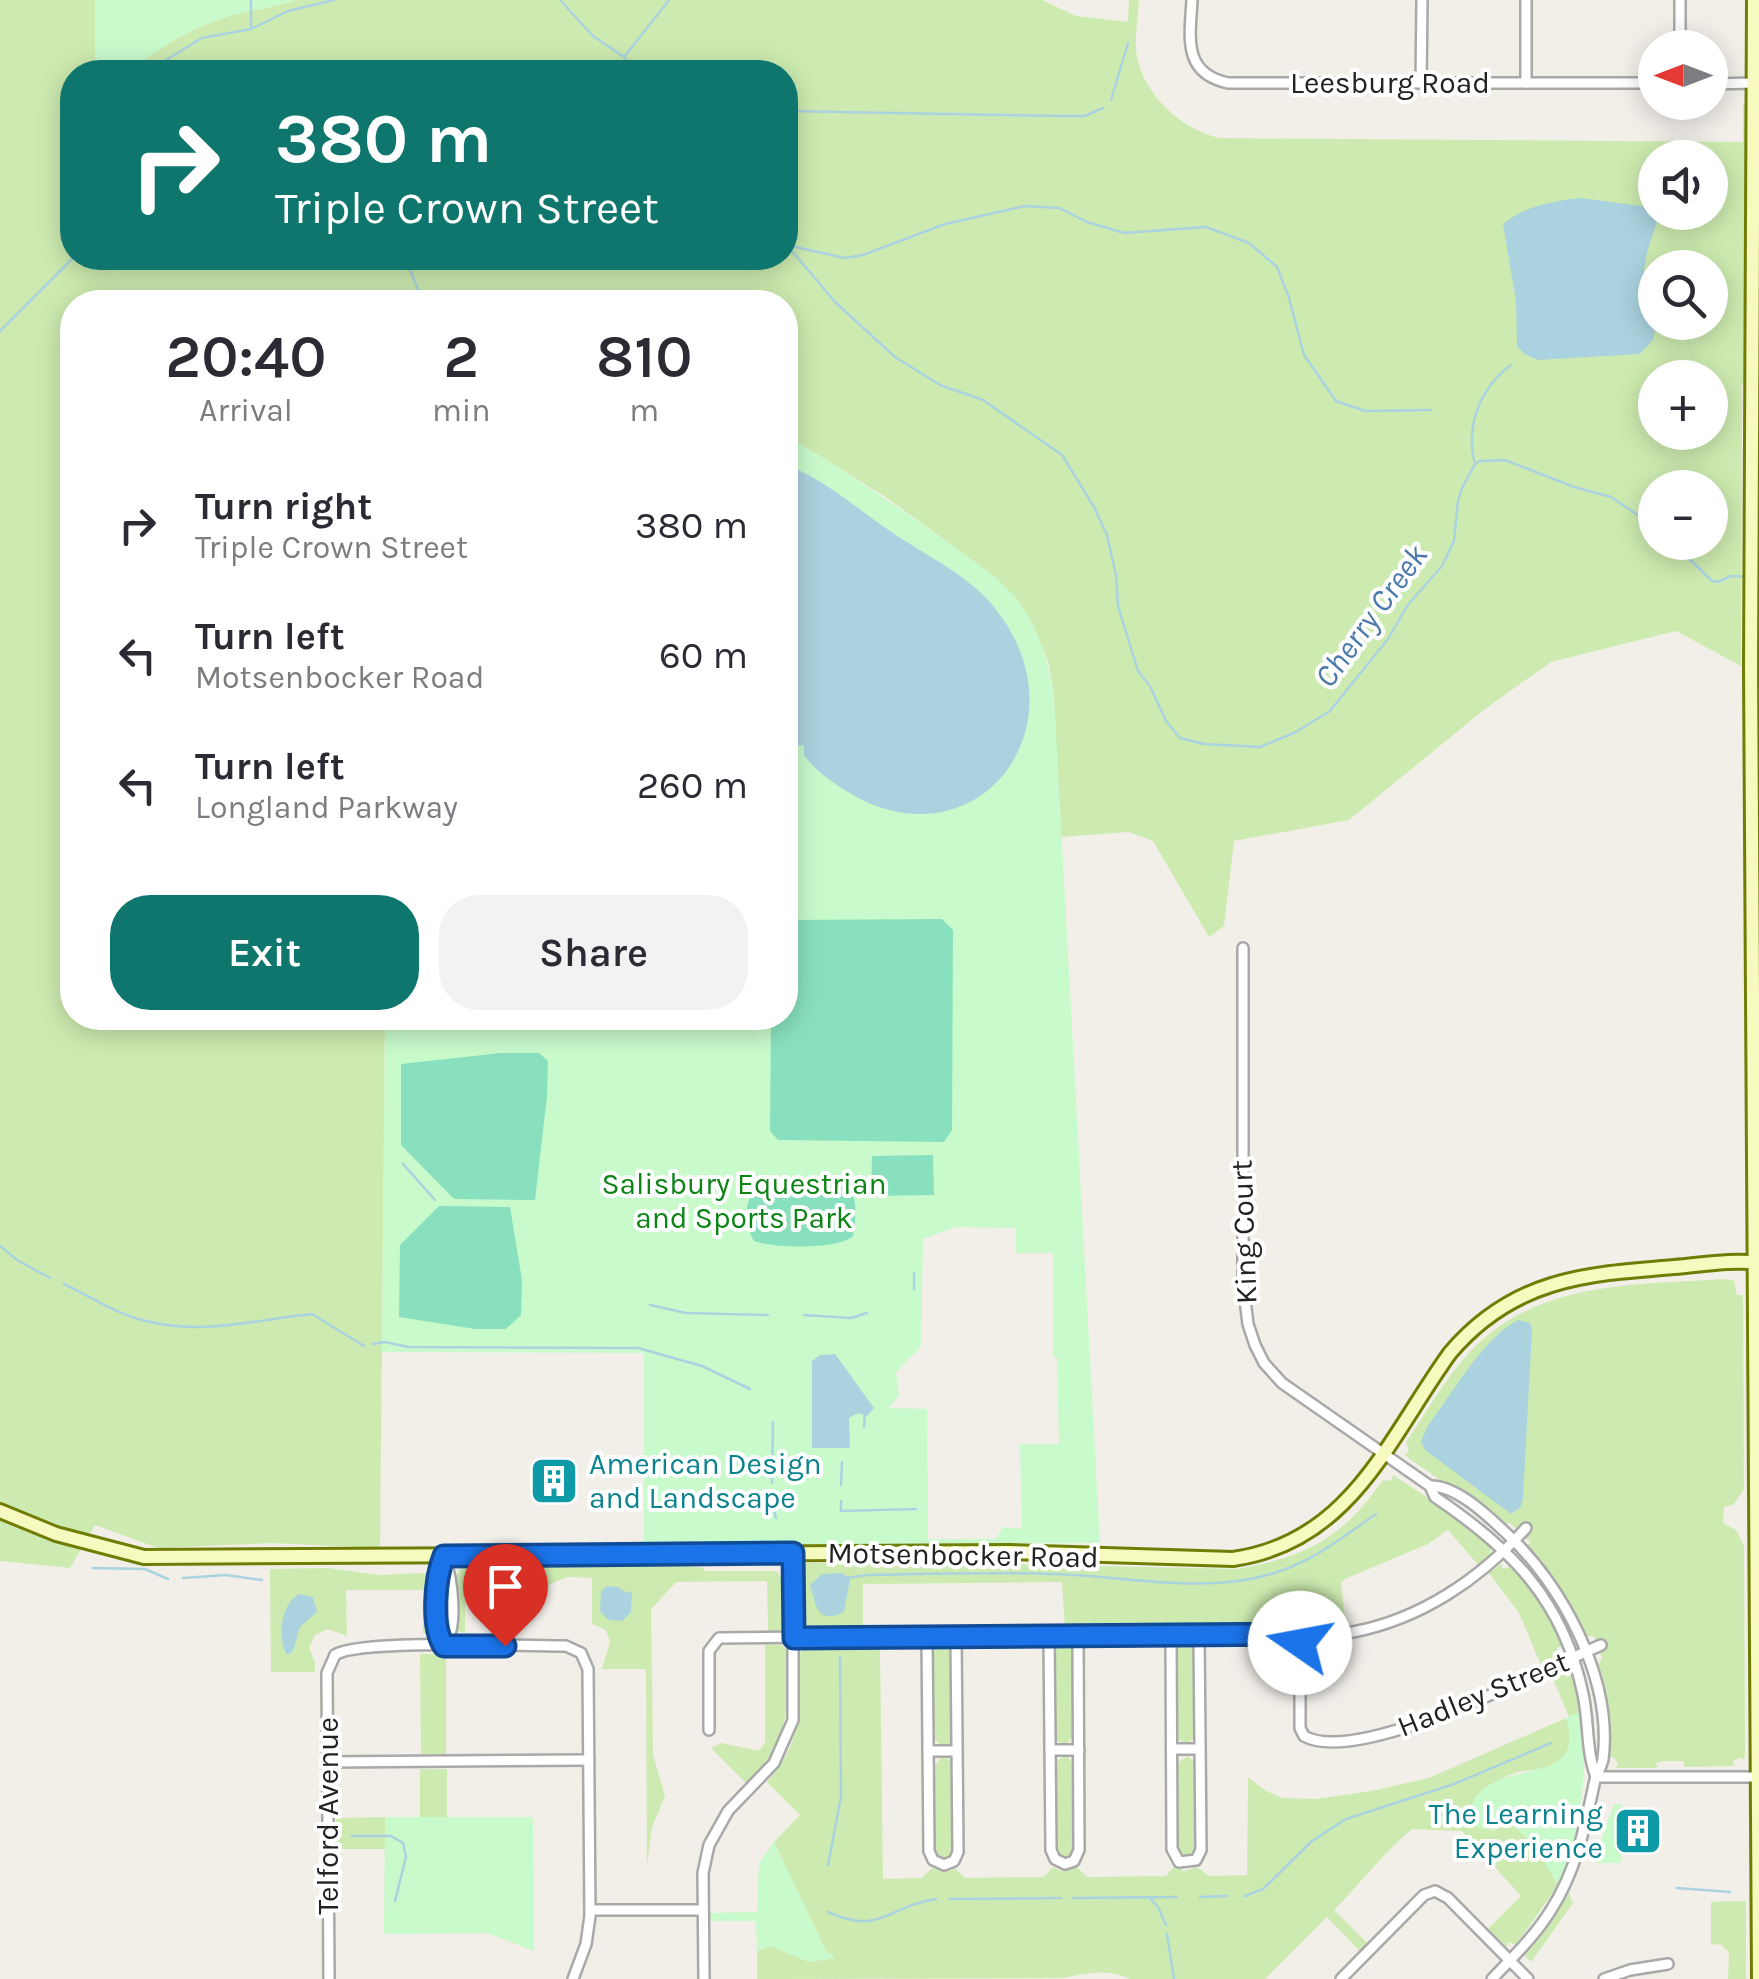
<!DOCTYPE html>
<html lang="en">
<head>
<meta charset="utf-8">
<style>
  :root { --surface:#fff; --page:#f2f2f3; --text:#2b2b33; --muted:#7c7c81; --accent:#0f766e }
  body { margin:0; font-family:Karla,sans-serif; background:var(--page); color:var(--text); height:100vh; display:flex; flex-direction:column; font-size:38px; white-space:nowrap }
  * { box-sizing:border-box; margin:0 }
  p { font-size:32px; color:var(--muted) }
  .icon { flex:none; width:55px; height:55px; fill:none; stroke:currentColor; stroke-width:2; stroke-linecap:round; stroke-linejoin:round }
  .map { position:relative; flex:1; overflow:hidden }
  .sheet { position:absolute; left:60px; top:290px; width:738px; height:740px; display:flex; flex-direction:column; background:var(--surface); border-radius:40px; box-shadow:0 5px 25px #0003 }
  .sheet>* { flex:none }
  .top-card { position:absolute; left:60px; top:60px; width:738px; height:210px; border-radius:40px; box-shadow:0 5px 25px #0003; background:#0f766e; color:#fff; overflow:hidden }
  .needle { width:65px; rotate:270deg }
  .fabs { position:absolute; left:1638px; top:30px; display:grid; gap:20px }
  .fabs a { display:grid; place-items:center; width:90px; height:90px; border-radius:50%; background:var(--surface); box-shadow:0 5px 25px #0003; font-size:50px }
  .pin { position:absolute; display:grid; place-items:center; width:85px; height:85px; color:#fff; margin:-102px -42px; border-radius:50% 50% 50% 0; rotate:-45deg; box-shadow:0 0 10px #0007 }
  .pin .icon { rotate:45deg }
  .me { position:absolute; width:110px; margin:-55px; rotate:282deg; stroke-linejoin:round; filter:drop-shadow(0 0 8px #0008) }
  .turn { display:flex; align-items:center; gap:35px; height:210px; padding:0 50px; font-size:45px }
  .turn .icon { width:130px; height:130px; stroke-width:2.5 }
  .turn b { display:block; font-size:70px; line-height:85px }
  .eta { display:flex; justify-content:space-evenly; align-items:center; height:170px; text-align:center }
  .eta b { font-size:60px; font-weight:600; line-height:70px }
  .cta { display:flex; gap:20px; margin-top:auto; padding:20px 50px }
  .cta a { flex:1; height:115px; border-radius:40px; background:var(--accent); color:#fff; font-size:40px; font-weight:600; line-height:115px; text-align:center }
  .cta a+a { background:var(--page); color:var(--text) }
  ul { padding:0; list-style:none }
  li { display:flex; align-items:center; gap:30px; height:130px; padding:0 50px }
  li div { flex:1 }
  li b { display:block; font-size:38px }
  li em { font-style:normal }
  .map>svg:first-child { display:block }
</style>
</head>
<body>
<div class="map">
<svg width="1759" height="1979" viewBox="0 0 1759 1979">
  <rect width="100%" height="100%" fill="#f2efe9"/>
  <g fill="#cdebb0" fill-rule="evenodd">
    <path d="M0,0H95V72H72V258H785V72H130C157,48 191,28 226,17C249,10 273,8 295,0H1042L1076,16L1128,22L1129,0H1139C1138,18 1134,40 1137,57C1145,96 1181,129 1219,138L1743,142V104H1749L1747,384L1742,385L1741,666L1676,631L1551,662L1485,709L1349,820L1234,841L1224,926L1209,937L1153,841L1129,832L1060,837L1054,696L1049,664L1033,625L994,576L887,498L799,443L785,440V302H72V1018H385L380,1548L271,1543L158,1548L95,1525L70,1568L0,1561ZM1655,158H1710V212H1655ZM1655,268H1710V322H1655ZM1655,378H1710V432H1655ZM1655,488H1710V542H1655Z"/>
    <path d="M1726,1279L1734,1281L1737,1295H1743L1744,1489L1734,1504L1724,1507L1723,1523L1736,1530L1744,1546L1745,1754L1744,1760L1739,1758L1733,1761L1734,1766L1684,1767V1762C1680,1760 1659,1761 1655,1763L1658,1767L1654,1768H1616L1618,1763L1613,1757L1607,1759L1594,1662L1599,1663L1602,1658L1594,1636H1584L1559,1588L1528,1548L1526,1545L1531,1543L1509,1522L1505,1526L1410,1459L1405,1455L1409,1451L1406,1442C1426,1413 1444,1380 1468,1354C1535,1280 1635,1285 1726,1279Z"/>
    <path d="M1393,1475L1472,1527L1491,1545L1490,1555L1479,1566L1448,1530L1428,1544L1345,1579L1341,1583L1346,1627L1065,1630L1062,1582L863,1584V1631L808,1632L800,1627L799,1571L807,1563H965L1237,1569C1305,1557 1342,1539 1382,1481L1392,1480Z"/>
    <path d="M1502,1563V1568H1508L1509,1564L1513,1565C1534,1589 1555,1617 1563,1647H1558L1556,1652L1560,1655L1541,1665L1519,1613L1489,1573Z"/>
    <path d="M656,1564L704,1568V1571H776L781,1577L786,1575L787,1623L782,1631L768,1632L767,1581L676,1582L651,1609L653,1755L665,1796L652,1827L647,1865L646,1669H602L610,1642L606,1630L592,1624V1578L567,1577L541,1588L465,1589V1633L456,1631L455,1577L461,1568L467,1567Z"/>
    <path d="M328,1568L379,1575L424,1573L432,1582V1633L423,1634V1590H346L347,1636L328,1629L315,1635L309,1648L315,1663V1672H271L270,1569Z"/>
    <path d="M1184,1641L1191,1642L1195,1649L1196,1736L1188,1743L1179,1740L1176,1734V1649Z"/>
    <path d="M1067,1642L1074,1652V1735L1066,1744L1058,1742L1055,1737L1054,1649L1058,1644Z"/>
    <path d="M880,1643L920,1645L919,1649H880L883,1879L922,1878L932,1868L946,1872L955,1868L965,1878L1044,1877L1053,1867L1061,1871L1077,1867L1087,1877L1166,1876L1175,1866L1184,1871L1197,1867L1209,1876L1247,1875L1248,1777L1266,1791L1283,1798L1316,1799L1371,1791L1429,1778L1566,1718C1573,1737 1571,1759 1550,1767C1540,1771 1528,1769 1517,1772C1501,1778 1487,1786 1475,1798L1492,1831L1508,1824C1528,1830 1548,1867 1558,1885L1516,1945L1508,1942L1507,1947L1488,1929L1521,1896L1462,1831L1412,1829C1383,1853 1361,1883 1334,1910L1368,1944L1360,1951L1327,1917L1265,1979H1130C1107,1968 1086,1973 1063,1978L757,1979V1951L771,1946L809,1962L835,1958L826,1951L774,1842L800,1815L767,1782C811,1731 793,1706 801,1648L809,1650L807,1644Z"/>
    <path d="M765,1644L782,1645L788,1652C788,1710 790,1740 747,1784L711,1748L721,1743L759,1751L765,1743Z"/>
    <path d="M940,1644L948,1645L952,1652L953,1738L950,1744L941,1746L933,1737V1652Z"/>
    <path d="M420,1654H446V1754H421Z"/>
    <path d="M1565,1669L1563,1674L1568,1677L1573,1674L1582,1711L1569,1717L1551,1674Z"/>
    <path d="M1067,1756L1074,1766L1075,1848L1068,1858H1062L1055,1851V1766L1059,1759Z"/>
    <path d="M1188,1756L1196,1764L1197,1846L1195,1853L1189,1857L1182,1856L1177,1848V1763Z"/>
    <path d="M941,1758L949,1759L953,1766L954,1852L947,1860L941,1859L934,1853L933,1768Z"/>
    <rect x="420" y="1769" width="27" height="48"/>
    <path d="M385,1817V1849H336V1818Z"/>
    <path d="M1568,1892L1573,1903L1531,1962L1524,1955Z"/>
    <path d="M1746,1901V1979H1728L1729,1952L1720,1944L1711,1945V1902Z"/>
  </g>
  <g fill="#c8facc" fill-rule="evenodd">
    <path d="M95,0H295C273,8 249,10 226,17C191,28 157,48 130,72H95Z"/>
    <path d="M785,440L799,443C852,476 903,510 954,547C977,564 1002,579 1019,602C1039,631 1049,662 1054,696L1100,1543L644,1545V1353L382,1352L385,1018H785ZM955,1227L1016,1228V1253H1053V1357L1057,1358L1059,1444H1020L1022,1529L1003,1527L996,1539H928L927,1409L888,1408L899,1396L896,1372L921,1346L923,1239Z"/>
    <path d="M1582,1711C1588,1769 1582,1832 1558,1885C1549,1868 1526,1829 1508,1824C1490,1831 1483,1832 1468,1820C1476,1747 1592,1797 1566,1718Z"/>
    <path d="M1614,1804H1621V1863H1596C1596,1850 1609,1819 1614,1804Z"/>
    <path d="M385,1817H533L534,1951L487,1933L384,1934Z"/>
    <path d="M774,1842L826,1951L836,1958L809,1962L771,1946L757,1951L756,1921H710V1913L757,1912L759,1863Z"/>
  </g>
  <g fill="#88e0be">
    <path d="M942,919L953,930L952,1130L944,1142L778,1140L770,1131L771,1018H785V920Z"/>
    <path d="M501,1053H539L548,1061L547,1096L535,1200L454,1199L401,1145V1064Z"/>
    <path d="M933,1155L934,1195L871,1196L872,1156Z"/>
    <path d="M765,1182H840C860,1190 856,1217 853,1236C839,1250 773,1248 754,1241C743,1222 743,1191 765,1182Z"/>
    <path d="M439,1206L510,1207L522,1280L521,1315L506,1329H475L399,1317L400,1245Z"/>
  </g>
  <g fill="#aad3df">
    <path d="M1581,198L1655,208V212L1668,214L1657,221L1647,253L1644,270L1656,325L1653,340L1640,354L1538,360L1526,355L1517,347L1516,301L1503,224C1525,206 1553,201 1581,198Z"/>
    <path d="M785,464C826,480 857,509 893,533C924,554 960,571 986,598C1098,719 974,881 837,785C824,776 813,768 804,755V745L798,746L785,727Z"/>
    <path d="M1518,1320L1530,1323L1532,1330L1523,1498L1521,1507L1511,1514L1425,1450L1421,1442L1427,1427C1452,1394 1482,1339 1518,1320Z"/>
    <path d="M835,1354L874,1408L867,1416L858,1413L849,1418L850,1448H812V1361L820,1355Z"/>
    <path d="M842,1573L850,1579L844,1612C815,1626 816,1602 810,1585L822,1574Z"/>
    <path d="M607,1586L618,1587L627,1593L632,1591L631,1612L622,1621L608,1620L600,1611L601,1591Z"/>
    <path d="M299,1594L313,1597L317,1612L300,1627L293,1651L287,1655C276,1635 282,1603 299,1594Z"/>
  </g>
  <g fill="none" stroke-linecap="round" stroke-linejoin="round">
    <g stroke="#aad3df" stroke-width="2.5">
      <path d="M251,0V28"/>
      <path d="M560,0L593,36L624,57L638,72"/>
      <path d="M624,57L669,0"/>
      <path d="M146,72L202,38L251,29L288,11L334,0"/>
      <path d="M1111,100L1128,43"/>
      <path d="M785,111L1063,116H1085L1103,108"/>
      <path d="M785,243L836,303L895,357L940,385L983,400L1062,455L1094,507L1107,535L1116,575L1118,606L1138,671L1150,686L1166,721L1180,738L1204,744L1260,747L1296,732L1330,711L1388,639L1407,606L1442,566L1454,541L1458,501L1462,488L1475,464L1480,461L1505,460L1574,487L1611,497L1655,527"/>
      <path d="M791,246L845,258L863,255L945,224L1025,206L1059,208L1087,222L1124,233L1206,227L1249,243L1277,267L1289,298L1304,355L1336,401L1365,411L1431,410"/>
      <path d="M409,267L423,302"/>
      <path d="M0,331L73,258"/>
      <path d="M1475,464C1465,426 1480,388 1511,365"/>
      <path d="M1672,542L1712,581L1718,582L1731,576L1748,577"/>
      <path d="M403,1164L435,1200"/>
      <path d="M0,1246L17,1260L50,1278"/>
      <path d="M914,1273V1289"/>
      <path d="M64,1284C89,1296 115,1313 142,1320C199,1336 255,1320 312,1314L364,1346"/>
      <path d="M650,1305L686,1313L768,1315"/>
      <path d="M804,1315L851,1318L867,1313"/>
      <path d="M373,1344L385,1342L408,1347L638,1348L702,1366L750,1389"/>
      <path d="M864,1427L865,1414"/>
      <path d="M772,1483L773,1422"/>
      <path d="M841,1485L842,1462"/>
      <path d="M771,1500L776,1518"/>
      <path d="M841,1501V1511L916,1509"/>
      <path d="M93,1568L145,1569L168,1579"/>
      <path d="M183,1578L226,1575L262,1580"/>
      <path d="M846,1578L868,1575C929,1574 990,1572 1051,1574C1122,1575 1201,1595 1271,1574C1313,1562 1341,1538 1376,1514"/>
      <path d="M352,1836H391L403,1843L406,1857L395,1901"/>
      <path d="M828,1865L841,1797L840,1657"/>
      <path d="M1677,1888L1730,1892"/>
      <path d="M1245,1896L1263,1889L1312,1841L1346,1819L1454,1784L1551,1743"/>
      <path d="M1149,1897L1158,1907L1166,1925"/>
      <path d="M1200,1897L1227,1896"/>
      <path d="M1073,1898L1177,1897"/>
      <path d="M949,1899L1061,1898"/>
      <path d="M828,1912C882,1936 887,1906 936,1899"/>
      <path d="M1167,1934L1174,1979"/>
    </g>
    <g stroke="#a9a9a9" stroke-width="14">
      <g id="minor">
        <path d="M1192,0C1190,37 1182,73 1228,83H1655"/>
        <path d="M1680,0V48"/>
        <path d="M1421,83L1422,0"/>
        <path d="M1526,83V0"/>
        <path d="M1710,84L1754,83"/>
        <path d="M1243,948V1284L1248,1324L1255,1345L1264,1363L1282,1383L1430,1486L1435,1497C1512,1549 1563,1600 1583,1694C1589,1722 1586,1751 1596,1777"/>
        <path d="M1430,1486C1456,1485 1488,1516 1506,1533C1563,1585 1613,1680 1603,1759C1602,1766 1597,1773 1595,1780C1585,1826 1577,1869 1551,1910C1535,1936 1513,1957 1492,1979"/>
        <path d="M444,1556C435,1579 429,1625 445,1646"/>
        <path d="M444,1557C453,1579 458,1626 445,1646"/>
        <path d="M1300,1634V1728L1304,1736C1358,1767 1544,1669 1601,1645"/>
        <path d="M1171,1635L1172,1849L1179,1862L1196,1860L1201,1850L1199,1635"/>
        <path d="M1049,1636L1051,1850L1055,1859L1065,1864L1074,1861L1079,1850L1078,1635"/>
        <path d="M927,1637L929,1851L933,1860L944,1865L954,1861L958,1852L956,1636"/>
        <path d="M335,1655C358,1639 527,1646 566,1646L581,1653"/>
        <path d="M709,1730V1651L719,1638L1353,1632C1421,1619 1480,1579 1526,1528"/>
        <path d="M1172,1749H1200"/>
        <path d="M1050,1750H1079"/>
        <path d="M928,1751H956"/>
        <path d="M328,1762L589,1760"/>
        <path d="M1596,1777H1759"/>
        <path d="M590,1910H703"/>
        <path d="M329,1979L327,1673L335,1655"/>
        <path d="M573,1979L586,1944L590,1916L588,1669L581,1653"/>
        <path d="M704,1979L703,1873L709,1845L728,1811L774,1763L793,1720V1553"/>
        <path d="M1341,1979L1424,1895L1435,1891L1448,1898L1528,1979"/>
        <path d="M1604,1979L1630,1970L1668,1964"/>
      </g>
    </g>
    <g stroke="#707d05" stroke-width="18">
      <g id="secondary">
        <path d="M1754,0L1751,667L1759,1979"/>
        <path d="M0,1511L56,1534L144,1557L1010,1552L1233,1559C1351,1542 1388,1439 1450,1353C1513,1279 1584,1274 1674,1267C1701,1265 1732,1259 1759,1263"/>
      </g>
    </g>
    <use href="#minor" stroke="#fff" stroke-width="9"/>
    <use href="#secondary" stroke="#f7fabf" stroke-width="12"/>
  </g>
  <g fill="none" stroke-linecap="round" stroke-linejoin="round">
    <g stroke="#114b97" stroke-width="25">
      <path id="route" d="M505,1646H444C431,1627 435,1578 444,1556L793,1553L794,1638L1300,1634V1643"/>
    </g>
    <use href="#route" stroke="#1a73e8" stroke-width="18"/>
  </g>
  <defs>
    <g id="building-square" transform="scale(2.5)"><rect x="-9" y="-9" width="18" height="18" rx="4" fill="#0f9aa8" stroke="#fff"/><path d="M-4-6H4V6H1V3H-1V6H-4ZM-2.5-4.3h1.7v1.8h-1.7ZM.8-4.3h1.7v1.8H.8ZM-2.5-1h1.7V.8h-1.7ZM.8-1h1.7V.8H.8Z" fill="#fff"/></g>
  </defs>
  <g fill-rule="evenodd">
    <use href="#building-square" x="554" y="1481"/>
    <use href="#building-square" x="1638" y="1831"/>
  </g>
  <g text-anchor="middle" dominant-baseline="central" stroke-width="8" stroke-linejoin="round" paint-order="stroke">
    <g font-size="30" fill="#222" stroke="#fff">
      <text x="1390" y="83">Leesburg Road</text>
      <text transform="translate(1244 1232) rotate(-92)">King Court</text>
      <text transform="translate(963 1555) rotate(1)">Motsenbocker Road</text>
      <text transform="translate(1483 1694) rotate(-22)">Hadley Street</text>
      <text transform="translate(328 1816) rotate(-90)">Telford Avenue</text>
    </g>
    <g font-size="30" fill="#0c8416" stroke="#fff">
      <text x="744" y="1184">Salisbury Equestrian<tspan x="744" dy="34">and Sports Park</tspan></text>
    </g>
    <g font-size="30" fill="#0d838f" stroke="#fff" text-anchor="start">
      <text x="589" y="1464">American Design<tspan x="589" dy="34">and Landscape</tspan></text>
      <text x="1603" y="1814" text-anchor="end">The Learning<tspan x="1603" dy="34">Experience</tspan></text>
    </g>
    <g font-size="32" font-style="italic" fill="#4a7aab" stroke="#fff">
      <text transform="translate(1371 616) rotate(-54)">Cherry Creek</text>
    </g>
  </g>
</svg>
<div class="fabs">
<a><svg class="needle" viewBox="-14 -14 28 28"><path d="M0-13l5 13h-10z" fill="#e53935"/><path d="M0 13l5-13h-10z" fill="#7c7c81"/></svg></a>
<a><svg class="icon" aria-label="sound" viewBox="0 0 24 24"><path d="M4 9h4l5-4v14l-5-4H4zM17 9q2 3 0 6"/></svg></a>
<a><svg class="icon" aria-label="search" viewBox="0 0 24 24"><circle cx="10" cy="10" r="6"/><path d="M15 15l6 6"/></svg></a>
<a>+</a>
<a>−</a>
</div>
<div class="pin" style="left:505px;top:1646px;background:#d93025"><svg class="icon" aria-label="arrive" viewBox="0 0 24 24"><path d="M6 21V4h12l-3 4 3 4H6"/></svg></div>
<svg class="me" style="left:1300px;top:1643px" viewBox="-20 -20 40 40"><circle r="19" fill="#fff"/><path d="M0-13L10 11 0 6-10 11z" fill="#1a73e8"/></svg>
<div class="top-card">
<div class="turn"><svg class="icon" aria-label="right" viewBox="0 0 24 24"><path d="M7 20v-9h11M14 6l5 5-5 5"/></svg><div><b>380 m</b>Triple Crown Street</div></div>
</div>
<section class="sheet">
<div class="eta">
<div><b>20:40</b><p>Arrival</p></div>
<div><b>2</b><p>min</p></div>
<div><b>810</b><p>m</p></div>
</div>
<ul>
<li><svg class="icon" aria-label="right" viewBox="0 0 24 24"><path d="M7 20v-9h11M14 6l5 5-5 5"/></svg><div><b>Turn right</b><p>Triple Crown Street</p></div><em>380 m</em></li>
<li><svg class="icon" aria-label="left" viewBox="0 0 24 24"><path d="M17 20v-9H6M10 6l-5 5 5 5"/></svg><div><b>Turn left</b><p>Motsenbocker Road</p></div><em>60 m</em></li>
<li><svg class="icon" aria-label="left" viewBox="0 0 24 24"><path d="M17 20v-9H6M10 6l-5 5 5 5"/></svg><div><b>Turn left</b><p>Longland Parkway</p></div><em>260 m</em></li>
</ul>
<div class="cta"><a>Exit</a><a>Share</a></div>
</section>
</div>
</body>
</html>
